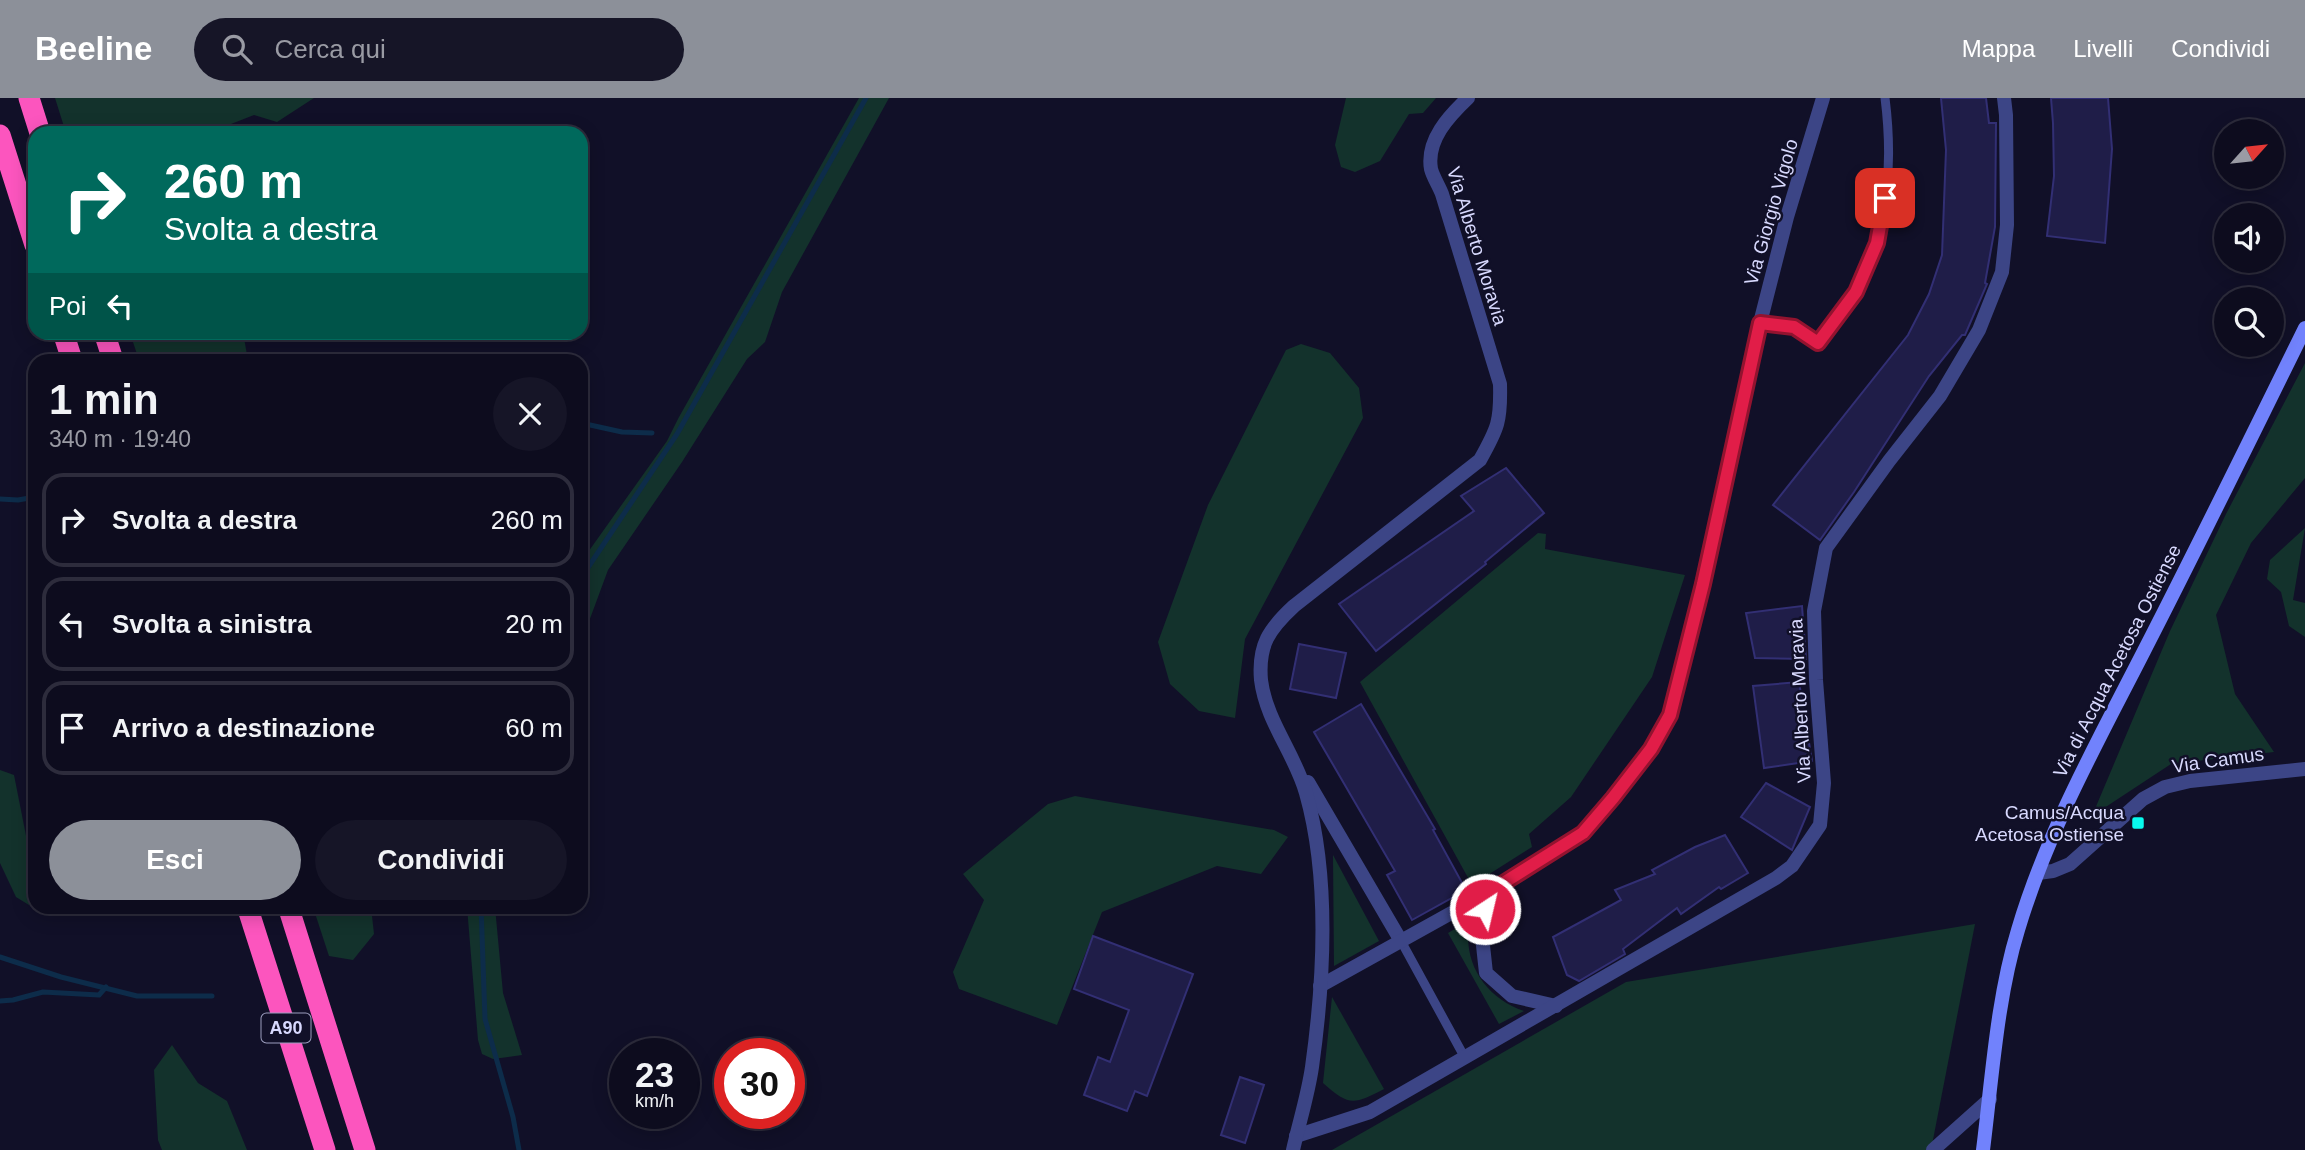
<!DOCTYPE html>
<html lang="it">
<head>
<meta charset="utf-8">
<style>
  :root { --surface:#0d0c1e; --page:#161527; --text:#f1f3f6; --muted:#9a9ba4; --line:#2d2c3c; --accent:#8c9099 }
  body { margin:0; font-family:Arial,sans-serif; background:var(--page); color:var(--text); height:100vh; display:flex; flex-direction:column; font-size:26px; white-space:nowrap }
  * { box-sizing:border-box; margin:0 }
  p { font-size:23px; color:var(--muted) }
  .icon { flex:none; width:38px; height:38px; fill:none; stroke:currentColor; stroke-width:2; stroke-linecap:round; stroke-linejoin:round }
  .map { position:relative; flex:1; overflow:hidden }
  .drawer { position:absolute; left:28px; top:256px; width:560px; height:560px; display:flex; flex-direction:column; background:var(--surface); border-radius:21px; box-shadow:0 4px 18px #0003,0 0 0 2px var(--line) }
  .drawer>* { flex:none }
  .banner { position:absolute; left:28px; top:28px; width:560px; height:214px; border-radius:21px; box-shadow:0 4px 18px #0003,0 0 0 2px var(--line); background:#00695c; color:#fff; overflow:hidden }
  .needle { width:46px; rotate:63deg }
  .buttons { position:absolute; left:2214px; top:21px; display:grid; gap:14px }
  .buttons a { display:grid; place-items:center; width:70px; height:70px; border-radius:50%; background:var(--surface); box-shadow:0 4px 18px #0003,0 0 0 2px var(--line); font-size:35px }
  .speed { position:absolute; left:609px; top:940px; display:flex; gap:14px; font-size:35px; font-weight:700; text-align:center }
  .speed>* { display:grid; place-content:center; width:91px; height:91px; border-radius:50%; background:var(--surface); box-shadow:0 4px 18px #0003,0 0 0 2px var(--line); line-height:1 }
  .speed small { font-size:18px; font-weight:400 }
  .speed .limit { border:10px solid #d22; background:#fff; color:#111 }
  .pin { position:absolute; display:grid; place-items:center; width:60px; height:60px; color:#fff; margin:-30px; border-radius:14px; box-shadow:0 4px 10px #0006 }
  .me { position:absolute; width:77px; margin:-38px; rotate:35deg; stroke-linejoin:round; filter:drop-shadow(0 0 5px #0008) }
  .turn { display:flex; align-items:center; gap:24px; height:147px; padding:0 21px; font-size:32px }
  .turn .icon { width:91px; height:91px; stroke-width:2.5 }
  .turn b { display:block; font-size:49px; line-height:60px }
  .then { display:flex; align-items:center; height:66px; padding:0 21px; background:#0003; gap:14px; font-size:26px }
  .round { display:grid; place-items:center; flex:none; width:74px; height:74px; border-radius:37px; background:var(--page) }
  .head { display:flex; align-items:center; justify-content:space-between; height:119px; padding:0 21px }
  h1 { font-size:42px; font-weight:700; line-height:52px }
  .cta { display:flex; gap:14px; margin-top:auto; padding:14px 21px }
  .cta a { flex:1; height:80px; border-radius:42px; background:var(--accent); color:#fff; font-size:28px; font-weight:700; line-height:80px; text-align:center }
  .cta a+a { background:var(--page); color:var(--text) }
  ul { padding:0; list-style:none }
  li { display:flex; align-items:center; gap:21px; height:94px; margin:0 14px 10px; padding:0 7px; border:4px solid var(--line); border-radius:21px }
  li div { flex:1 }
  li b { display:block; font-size:26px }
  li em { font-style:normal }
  header { display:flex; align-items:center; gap:42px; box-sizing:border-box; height:98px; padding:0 35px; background:var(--accent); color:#fff }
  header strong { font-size:33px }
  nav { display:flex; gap:38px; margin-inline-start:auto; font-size:24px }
  .search { width:490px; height:63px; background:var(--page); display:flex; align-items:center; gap:18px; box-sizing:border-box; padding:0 24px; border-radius:38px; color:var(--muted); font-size:26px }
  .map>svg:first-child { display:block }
</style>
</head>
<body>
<header>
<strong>Beeline</strong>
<div class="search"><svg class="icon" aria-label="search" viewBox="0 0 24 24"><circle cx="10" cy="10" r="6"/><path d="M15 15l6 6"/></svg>Cerca qui</div>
<nav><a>Mappa</a><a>Livelli</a><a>Condividi</a></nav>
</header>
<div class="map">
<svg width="2305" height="1052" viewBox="0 0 2305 1052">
  <rect width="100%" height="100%" fill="#111028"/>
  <g fill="#13322c">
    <path d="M55,0H314L277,24L254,17L231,26L225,35H66Z"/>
    <path d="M859,0H889L782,194L765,244L747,261L682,364L608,472L581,545V464L667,343L679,319Z"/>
    <path d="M1346,0H1436L1423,15L1409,16L1380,63L1355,74L1341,69L1335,47Z"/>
    <path d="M130,235H243L248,262H139Z"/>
    <path d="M1301,246L1330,255L1359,290L1363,320L1245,541L1235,620L1199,613L1170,586L1158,544L1208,407L1286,252Z"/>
    <path d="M2305,265V380L2251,445L2216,517L2235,596L2274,654L2171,666L2092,718L2170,533L2226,416Z"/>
    <path d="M2305,430L2293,502L2305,505V539L2289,528L2281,494L2267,481L2270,462Z"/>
    <path d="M1538,435L1546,436L1545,451L1685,477L1652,579L1571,699L1529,736L1532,749L1472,787L1360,584Z"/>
    <path d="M0,672L14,677L35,783V799L29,807L16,799L0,765Z"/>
    <path d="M1075,698L1274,732L1288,739L1261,776L1217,768L1102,814L1057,927L959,891L953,874L984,802L963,776L1048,706Z"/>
    <path d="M1333,757L1379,843L1334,868Z"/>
    <path d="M313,809H371L374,836L353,862L329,858Z"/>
    <path d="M467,809H495L503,895L522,957L493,961L482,956L478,942Z"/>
    <path d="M1470,822C1461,863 1485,900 1524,913L1499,926L1448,835Z"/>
    <path d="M1975,826L1931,1052H1332L1626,884Z"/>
    <path d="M1332,899L1384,991C1353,1007 1349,1008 1323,985Z"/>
    <path d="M172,947L198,985L227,1003L247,1052H162L158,1042L154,972Z"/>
  </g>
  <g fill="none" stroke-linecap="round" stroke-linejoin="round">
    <g stroke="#0d2c4a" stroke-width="5">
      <path d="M581,325L622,334L652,335"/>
      <path d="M0,401L18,402L35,399"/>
      <path d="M581,480L677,336L866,0"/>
      <path d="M481,808L485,921L513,1019L519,1052"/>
      <path d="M0,859L61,879L137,898H212"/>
      <path d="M0,903L13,902L43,894L99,897L106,889"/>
    </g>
  </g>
  <g fill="#1f1d48" stroke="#322f74" stroke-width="2">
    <path d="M1941,0H1986L1989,25H1996L1995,129L1985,185L1987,186L1965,237H1962L1929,278L1854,394L1820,442L1773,407L1908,237L1929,196L1942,157L1946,52Z"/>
    <path d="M2051,0H2108L2112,51L2105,145L2047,138L2054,78L2053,25Z"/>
    <path d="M1506,370L1544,415L1485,464L1486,466L1376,553L1339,506L1474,413L1461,398Z"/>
    <path d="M1802,508L1806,561L1755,560L1746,515Z"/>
    <path d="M1299,546L1346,555L1336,600L1290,591Z"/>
    <path d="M1799,584L1812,663L1764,670L1753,588Z"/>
    <path d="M1361,606L1435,731L1433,732L1466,792L1412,822L1387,777L1395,773L1314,634Z"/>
    <path d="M1766,685L1810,709L1792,752L1741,719Z"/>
    <path d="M1725,737L1748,775L1721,791L1719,789L1681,816L1677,810L1623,851L1625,856L1579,883L1567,877L1553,839L1621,802L1615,792L1655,776L1652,772L1695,749Z"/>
    <path d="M1093,838L1193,876L1147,998L1135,993L1127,1013L1084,997L1098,959L1110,964L1129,912L1074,891Z"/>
    <path d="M1240,979L1264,987L1245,1045L1221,1037Z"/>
  </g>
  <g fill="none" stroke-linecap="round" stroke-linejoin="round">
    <g stroke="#3c4586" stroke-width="9">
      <path d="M1760,225L1794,229L1818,245C1830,228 1846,212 1857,193C1889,137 1893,63 1885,0"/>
      <path d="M1401,843L1465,960"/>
    </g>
    <g stroke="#3c4586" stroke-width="14">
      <path d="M1308,684L1401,843"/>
      <path d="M2038,775L2053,773L2070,766L2143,701L2165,689L2190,683L2305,671"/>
      <path d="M1489,794L1481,829L1486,875L1512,898L1556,908"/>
      <path d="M1320,888L1489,794L1583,735L1613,700L1651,651L1670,617L1686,555L1760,225L1787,119L1823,0"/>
      <path d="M1296,1038L1370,1014L1776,780L1792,768L1820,727L1824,685L1816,582L1814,513L1826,450L1889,363L1940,298L1979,232L2002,174L2007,127L2006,17L2004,0"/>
      <path d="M1293,1052C1299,1025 1308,997 1312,969C1324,883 1330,780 1306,695C1295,656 1266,623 1261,582C1258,547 1269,531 1294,508L1480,362C1498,330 1501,323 1500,286L1442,96C1439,88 1433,79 1431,71C1426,42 1449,18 1468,0"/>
      <path d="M1933,1052L1990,1001"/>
    </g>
    <path stroke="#7182fc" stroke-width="14" d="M1983,1052C1992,981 1997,900 2018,832C2047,734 2098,643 2144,553C2199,446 2252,338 2305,230"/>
    <g stroke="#fc55be" stroke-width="21">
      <path d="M29,0L40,35"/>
      <path d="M0,37L35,147"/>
      <path d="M63,234L72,262"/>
      <path d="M104,234L113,262"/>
      <path d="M247,808L325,1052"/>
      <path d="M288,808L365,1052"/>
    </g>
  </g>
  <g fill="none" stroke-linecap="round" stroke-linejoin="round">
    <g stroke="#92132f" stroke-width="18">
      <path id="route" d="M1485,811L1489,794L1583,735L1613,700L1651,651L1670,617L1703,486L1760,225L1794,229L1818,245L1856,194L1877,145L1885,100"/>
    </g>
    <use href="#route" stroke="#e11d48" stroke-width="12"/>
  </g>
  <rect fill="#08faee" stroke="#111028" stroke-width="2.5" x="2131" y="718" width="14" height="14" rx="3.5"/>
  <g text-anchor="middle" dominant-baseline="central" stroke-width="5" stroke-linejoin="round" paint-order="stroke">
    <rect fill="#111028" stroke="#9c9dbe" stroke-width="2" x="261.5" y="915.5" width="49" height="29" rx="5"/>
    <g font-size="18" font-weight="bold" fill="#d8d9fe">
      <text x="286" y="930">A90</text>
    </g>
    <g font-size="19" fill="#d8d9fe" stroke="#111028">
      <text transform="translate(1771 114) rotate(-74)">Via Giorgio Vigolo</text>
      <text transform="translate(1477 148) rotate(73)">Via Alberto Moravia</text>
      <text transform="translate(2117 563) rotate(-63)">Via di Acqua Acetosa Ostiense</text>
      <text transform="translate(1800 603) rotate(-93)">Via Alberto Moravia</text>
      <text transform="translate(2218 662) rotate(-8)">Via Camus</text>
    </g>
    <g font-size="19" fill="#d8d9fe" stroke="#111028" text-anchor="end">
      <text x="2124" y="714">Camus/Acqua<tspan x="2124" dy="22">Acetosa Ostiense</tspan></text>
    </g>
  </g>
</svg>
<div class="buttons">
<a><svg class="needle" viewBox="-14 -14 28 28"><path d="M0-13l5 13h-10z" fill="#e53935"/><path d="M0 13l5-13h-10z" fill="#9a9ba4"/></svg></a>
<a><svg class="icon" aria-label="sound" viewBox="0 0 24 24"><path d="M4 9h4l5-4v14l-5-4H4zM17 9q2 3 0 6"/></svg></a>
<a><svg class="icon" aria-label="search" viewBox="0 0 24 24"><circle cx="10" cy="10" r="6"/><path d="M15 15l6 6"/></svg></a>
</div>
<div class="speed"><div>23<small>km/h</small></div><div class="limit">30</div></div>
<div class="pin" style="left:1885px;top:100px;background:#d93025"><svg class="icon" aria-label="arrive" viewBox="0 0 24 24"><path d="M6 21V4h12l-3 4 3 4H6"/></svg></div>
<svg class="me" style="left:1485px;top:811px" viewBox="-20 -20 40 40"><circle r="17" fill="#e11d48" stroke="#fff" stroke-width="3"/><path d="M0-11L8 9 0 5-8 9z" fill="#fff"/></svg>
<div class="banner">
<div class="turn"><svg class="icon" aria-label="right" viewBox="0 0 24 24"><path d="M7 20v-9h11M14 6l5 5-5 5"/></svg><div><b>260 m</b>Svolta a destra</div></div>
<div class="then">Poi<svg class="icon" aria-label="left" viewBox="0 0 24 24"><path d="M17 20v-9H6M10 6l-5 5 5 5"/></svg></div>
</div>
<section class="drawer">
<div class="head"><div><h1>1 min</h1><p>340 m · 19:40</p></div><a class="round"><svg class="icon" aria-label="close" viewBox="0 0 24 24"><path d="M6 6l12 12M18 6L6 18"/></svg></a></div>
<ul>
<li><svg class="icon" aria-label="right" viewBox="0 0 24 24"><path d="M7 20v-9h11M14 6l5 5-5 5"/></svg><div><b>Svolta a destra</b></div><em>260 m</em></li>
<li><svg class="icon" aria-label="left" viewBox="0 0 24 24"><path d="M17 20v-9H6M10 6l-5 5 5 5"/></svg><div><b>Svolta a sinistra</b></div><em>20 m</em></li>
<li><svg class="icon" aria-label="arrive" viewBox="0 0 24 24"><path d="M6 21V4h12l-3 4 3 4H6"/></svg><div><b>Arrivo a destinazione</b></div><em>60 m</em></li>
</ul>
<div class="cta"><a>Esci</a><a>Condividi</a></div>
</section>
</div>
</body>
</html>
